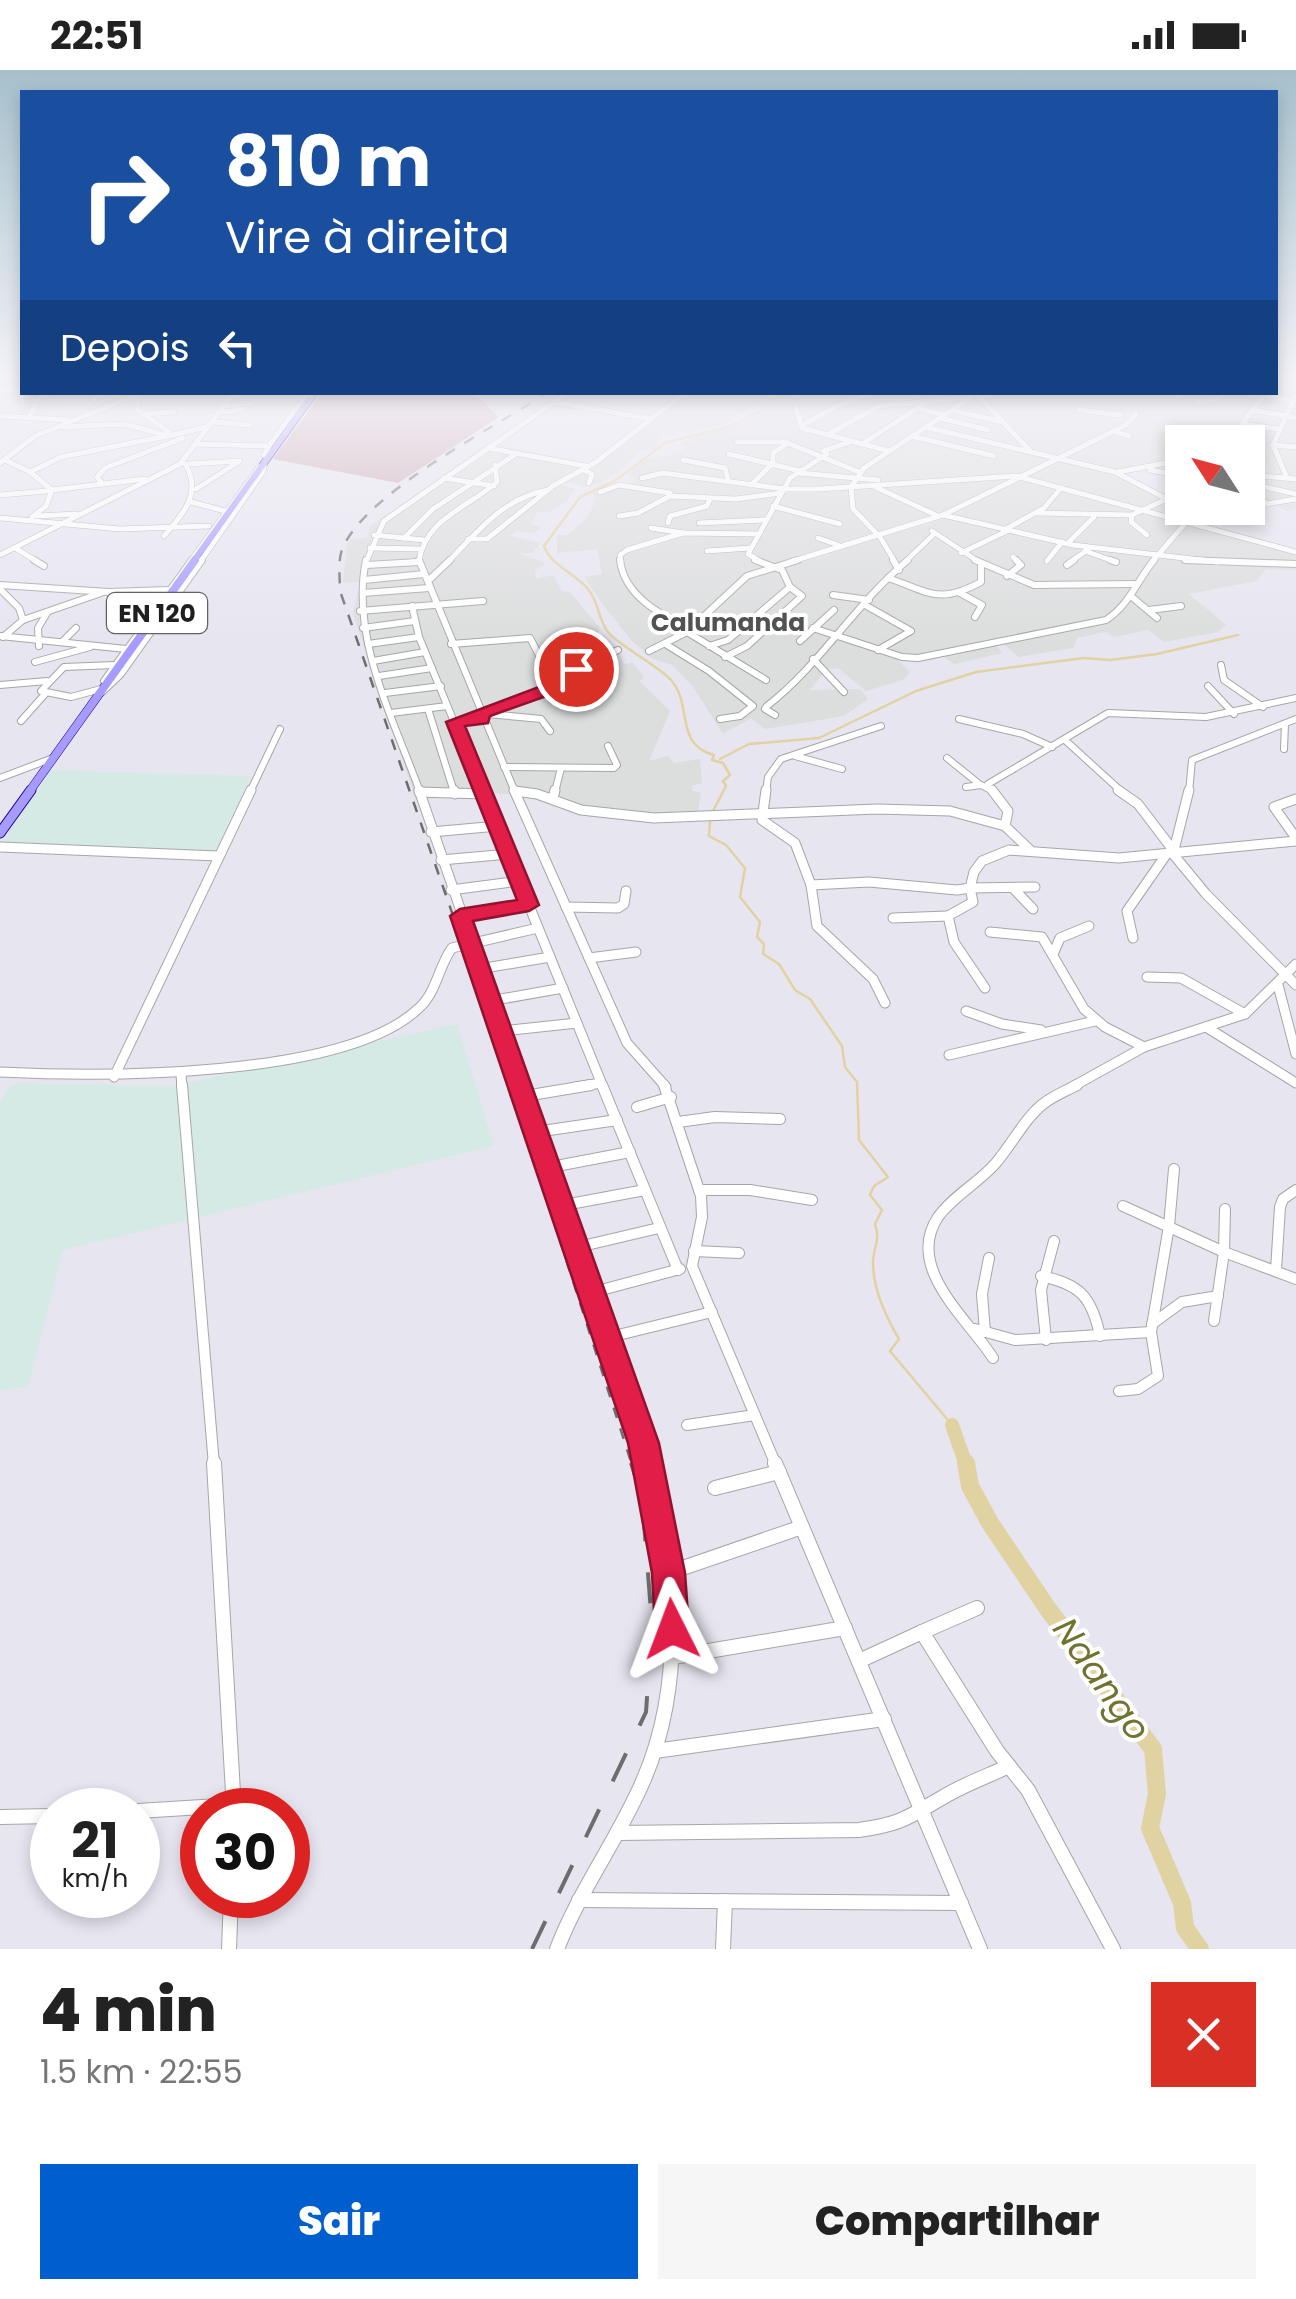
<!DOCTYPE html>
<html lang="pt">
<head>
<meta charset="utf-8">
<style>
  :root { --surface:#fff; --page:#f6f6f6; --text:#222; --muted:#767676; --accent:#005ece }
  body { margin:0; font-family:Poppins,sans-serif; background:var(--page); color:var(--text); height:100vh; display:flex; flex-direction:column; font-size:38px; white-space:nowrap }
  * { box-sizing:border-box; margin:0 }
  p { font-size:32px; color:var(--muted) }
  .icon { flex:none; width:55px; height:55px; fill:none; stroke:currentColor; stroke-width:2; stroke-linecap:round; stroke-linejoin:round }
  .map { position:relative; height:1879px; overflow:hidden }
  .side { display:flex; flex-direction:column; background:var(--surface); flex:1 }
  .side>* { flex:none }
  .top-card { position:absolute; left:20px; top:20px; width:1258px; height:305px; border-radius:0px; box-shadow:0 5px 15px #0003; background:#1a4fa0; color:#fff; overflow:hidden }
  .needle { width:65px; rotate:306deg }
  .tools { position:absolute; left:1165px; top:355px; display:grid; gap:20px }
  .tools a { display:grid; place-items:center; width:100px; height:100px; border-radius:0px; background:var(--surface); box-shadow:0 5px 15px #0003; font-size:50px }
  .speed { position:absolute; left:30px; top:1718px; display:flex; gap:20px; font-size:50px; font-weight:700; text-align:center }
  .speed>* { display:grid; place-content:center; width:130px; height:130px; border-radius:50%; background:var(--surface); box-shadow:0 5px 15px #0003; line-height:1 }
  .speed small { font-size:25px; font-weight:400 }
  .speed .limit { border:15px solid #d22; background:#fff; color:#111 }
  .pin { position:absolute; display:grid; place-items:center; width:85px; height:85px; color:#fff; margin:-42px; border:5px solid #fff; border-radius:50%; box-shadow:0 2px 10px #0007 }
  .me { position:absolute; width:110px; margin:-55px; rotate:357deg; stroke-linejoin:round; filter:drop-shadow(0 0 8px #0008) }
  .turn { display:flex; align-items:center; gap:35px; height:210px; padding:0 40px; font-size:45px }
  .turn .icon { width:130px; height:130px; stroke-width:2.5 }
  .turn b { display:block; font-size:70px; line-height:85px }
  .then { display:flex; align-items:center; height:95px; padding:0 40px; background:#0003; gap:20px; font-size:38px }
  .round { display:grid; place-items:center; flex:none; width:105px; height:105px; border-radius:0px; background:var(--page) }
  .headline { display:flex; align-items:center; justify-content:space-between; height:170px; padding:0 40px }
  h1 { font-size:60px; font-weight:800; line-height:75px }
  .button { display:flex; gap:20px; margin-top:auto; padding:20px 40px }
  .button a { flex:1; height:115px; border-radius:0px; background:var(--accent); color:#fff; font-size:40px; font-weight:800; line-height:115px; text-align:center }
  .button a+a { background:var(--page); color:var(--text) }
  .status { display:flex; justify-content:space-between; align-items:center; height:70px; padding:0 50px; background:var(--surface); direction:ltr }
  .status svg { height:28px; fill:currentColor }
  .map>svg:first-child { display:block }
</style>
</head>
<body>
<div class="status"><b>22:51</b><svg viewBox="0 0 49 12"><path d="M0 12V9h3v3zM5 12V6h3v6zM10 12V3h3v9zM15 12V0h3v12zM26 1h20v11H26zM47 4h2v5h-2z"/></svg></div>
<div class="map">
<svg width="1296" height="1879" viewBox="0 0 1296 1879">
  <rect width="100%" height="100%" fill="#e7e5f0"/>
  <g fill="#dcdddd" fill-rule="evenodd">
    <path d="M1275,312H1296V439L1287,441L1274,434L1196,451L1296,479V500L1266,499L1256,511L1189,524L1226,555L1218,562L1164,572L1148,560L1114,567L1106,562L1077,568L1073,578L1019,587L1002,573L995,575L1003,583L954,594L942,585L897,589L910,602L903,610L866,621L838,598L826,600L810,620L860,619L868,629L844,646L765,659L751,648L723,664L693,617L672,595L653,589L633,572L603,535L584,507L602,504L597,479L557,483V465H567L582,453L591,441L596,426L592,424L606,416L630,415L635,409L627,403L648,388L669,386L685,379L686,376L680,374L684,371L690,372L695,366L769,341L766,337L790,327L799,328L807,323L1275,322ZM1182,372H1248V438H1182V424L1170,429L1123,404L1142,399L1182,407Z"/>
    <path d="M0,323L22,322L68,323L57,333V341L0,351Z"/>
    <path d="M683,323H775L723,355L686,363L679,360L663,366L653,373L660,376L657,379L638,382L624,398L600,413L583,417L564,411L560,414L575,419L567,431L550,442H537L531,454L541,457L534,463L515,461L511,466L540,473L533,483H518L546,493L535,500L536,509L553,505L562,521L570,522L600,558L597,565L617,578L624,594L633,593L644,607L639,611L670,641L649,691L668,686L674,693L700,689L702,713L692,716L693,721L701,723L697,748L650,751L534,726L494,723L416,730L353,544L360,512H343L347,476L351,469L367,468L370,456L484,376L587,396Z"/>
  </g>
  <g fill="#d6eae5">
    <path d="M51,700L251,706L215,783L0,773Z"/>
    <path d="M457,954L494,1076L63,1180L28,1317L0,1320V1032L8,1018L18,1013L172,1016Z"/>
  </g>
  <path fill="#cba4b0" d="M322,323H474L499,347L398,413L273,389Z"/>
  <g fill="none" stroke-linecap="round" stroke-linejoin="round">
    <g stroke="#e1d2a2" stroke-width="2.5">
      <path d="M720,689L749,674L819,668L916,621L976,602L1084,588L1110,590L1157,584L1238,565"/>
      <path d="M712,743L726,716L723,711L730,705L723,693L712,690L714,685C673,674 694,634 670,609C657,595 618,575 608,562C598,550 599,532 588,519C574,502 553,498 544,476L580,427L616,410L665,373L728,357L761,341L772,329L800,322"/>
      <path d="M710,751L709,766L726,775L745,798L740,827L760,852L757,867L764,874L763,884L779,894L795,920L810,929L842,976L845,997L857,1012L859,1070L888,1107L874,1116L870,1125L882,1140L875,1154C881,1171 873,1177 873,1193C873,1219 886,1247 899,1269L890,1281L952,1355"/>
    </g>
    <path stroke="#e1d2a2" stroke-width="14" d="M952,1355L966,1395"/>
    <path stroke="#e1d2a2" stroke-width="18" d="M966,1393L970,1416L990,1453L1048,1539L1153,1679L1157,1724L1150,1758L1182,1833L1185,1858L1200,1879"/>
    <g stroke="#a6a6a6" stroke-width="6">
      <g id="minor-far4">
        <path d="M0,321L22,318"/>
        <path d="M20,322L23,332"/>
        <path d="M137,322L138,340L169,362"/>
        <path d="M975,322L1031,382"/>
        <path d="M1235,322L1296,331"/>
        <path d="M978,326L1006,322"/>
        <path d="M1177,327L1181,322"/>
        <path d="M555,332L651,349"/>
        <path d="M1196,332L1217,329L1226,322"/>
        <path d="M88,334L103,322"/>
        <path d="M224,336L250,333"/>
        <path d="M796,338L802,358L889,381"/>
        <path d="M917,338L945,345"/>
        <path d="M952,340L1002,352"/>
        <path d="M1079,340L1120,345"/>
        <path d="M1253,340L1296,348"/>
        <path d="M219,343L243,339"/>
        <path d="M142,344L174,342"/>
        <path d="M0,346L67,350"/>
        <path d="M29,347L42,322"/>
        <path d="M940,348L988,360"/>
        <path d="M214,352L250,355"/>
        <path d="M1242,354L1277,359"/>
        <path d="M803,355L837,336L876,322"/>
        <path d="M63,357L124,354L169,366L210,356"/>
        <path d="M925,357L1115,402L1167,429"/>
        <path d="M1113,361L1129,366"/>
        <path d="M827,365L879,336L971,327"/>
        <path d="M911,366L994,386"/>
        <path d="M737,372H785L859,402"/>
        <path d="M1238,372L1242,354L1264,325"/>
        <path d="M195,374L269,376L264,385L268,388"/>
        <path d="M862,374L927,332"/>
        <path d="M1273,375L1296,377"/>
        <path d="M269,376L308,322"/>
        <path d="M488,378L586,396"/>
        <path d="M823,381L853,371"/>
        <path d="M729,384L800,401"/>
        <path d="M5,390L30,402L52,420"/>
        <path d="M683,390L725,398L728,410"/>
        <path d="M0,393L35,366L137,325"/>
        <path d="M188,394L240,391L196,419"/>
        <path d="M773,395V383L788,373"/>
        <path d="M583,400L592,404L589,413"/>
        <path d="M1150,400L1182,406"/>
        <path d="M30,402L61,387L167,366"/>
        <path d="M1118,402L1182,390"/>
        <path d="M799,403L878,410"/>
        <path d="M1248,405L1296,409"/>
        <path d="M444,408L494,416"/>
        <path d="M642,408L663,403L785,419H819L1016,406L1296,482"/>
        <path d="M1287,408L1273,375L1296,325"/>
        <path d="M101,412L97,407L105,398L183,368"/>
        <path d="M1248,413L1296,424"/>
        <path d="M751,415L771,395"/>
        <path d="M871,415L938,446"/>
        <path d="M600,422L619,415L670,423"/>
        <path d="M1250,422L1268,434"/>
        <path d="M0,425L47,421"/>
        <path d="M191,432L225,441"/>
        <path d="M773,436L840,454"/>
        <path d="M1248,437L1296,429"/>
        <path d="M1037,443L1132,445L1182,422"/>
        <path d="M943,445L1073,475L1218,492"/>
        <path d="M1132,445L1131,452L1147,465"/>
        <path d="M37,446L76,444"/>
        <path d="M619,446L638,443L670,426L736,429L781,423"/>
        <path d="M32,447L46,436L52,420L145,409"/>
        <path d="M0,448L120,459L209,456"/>
        <path d="M668,453L670,446L707,436L710,429"/>
        <path d="M699,453L766,450"/>
        <path d="M651,458L683,463"/>
        <path d="M1004,460L1044,438L1061,418"/>
        <path d="M932,461L979,492"/>
        <path d="M374,465L424,470"/>
        <path d="M164,466C183,444 203,423 185,394"/>
        <path d="M404,468L433,439L516,384"/>
        <path d="M818,468L838,475"/>
        <path d="M468,469H487L553,416L596,392L686,322"/>
        <path d="M1068,473L1094,447"/>
        <path d="M15,478L38,492"/>
        <path d="M370,478L420,479"/>
        <path d="M707,481L750,478"/>
        <path d="M1085,481L1116,492"/>
        <path d="M961,483L1007,461"/>
        <path d="M0,485L180,394L234,322"/>
        <path d="M1013,487L1018,492"/>
        <path d="M1047,491L1062,472"/>
        <path d="M190,492L259,397"/>
        <path d="M200,492L263,402L265,391"/>
        <path d="M366,492L384,451L569,322"/>
        <path d="M411,492H419"/>
        <path d="M419,492C424,449 468,438 497,412L495,395"/>
        <path d="M448,492C478,461 503,428 548,420"/>
        <path d="M621,492L620,485L627,480L683,463L759,464"/>
        <path d="M761,492L748,484L790,408L827,384"/>
        <path d="M790,492L943,445L1126,355L1136,344"/>
        <path d="M895,492L880,467L853,439L851,417L864,398L976,324"/>
        <path d="M905,492L934,464"/>
        <path d="M1070,492L1089,479"/>
        <path d="M1152,492L1188,450L1242,438"/>
      </g>
    </g>
    <g stroke="#a6a6a6" stroke-width="8">
      <g id="minor-far3">
        <path d="M34,490L44,496"/>
        <path d="M366,490C350,568 394,650 420,722"/>
        <path d="M419,490L515,722"/>
        <path d="M620,490C624,526 661,545 690,559"/>
        <path d="M893,490L899,500"/>
        <path d="M975,490L1034,515L1134,514"/>
        <path d="M1110,490L1116,492"/>
        <path d="M1185,490L1296,494"/>
        <path d="M366,495L419,492"/>
        <path d="M1067,495L1074,490"/>
        <path d="M1007,506L1021,495L1016,490"/>
        <path d="M888,508C930,522 938,535 981,512V494"/>
        <path d="M364,510L424,504"/>
        <path d="M428,511L450,490"/>
        <path d="M0,515L109,522L168,520"/>
        <path d="M0,519L19,538L23,550"/>
        <path d="M363,523L429,518"/>
        <path d="M960,523L982,535L975,547"/>
        <path d="M833,525L869,530"/>
        <path d="M1132,527L1157,548"/>
        <path d="M865,535L911,561L878,580"/>
        <path d="M412,536L419,567L483,722"/>
        <path d="M1149,540L1181,536"/>
        <path d="M360,541L483,531"/>
        <path d="M363,558L415,551"/>
        <path d="M813,558L902,587L918,588L1106,550C1129,535 1137,511 1154,490"/>
        <path d="M687,562L766,610"/>
        <path d="M0,566L126,579"/>
        <path d="M3,567L23,550L101,523"/>
        <path d="M800,571L834,540"/>
        <path d="M62,572L76,558"/>
        <path d="M368,574L419,567"/>
        <path d="M451,574L530,568L541,589"/>
        <path d="M667,575L709,601L753,636L740,646L720,649"/>
        <path d="M39,576L38,558L47,543"/>
        <path d="M709,576L728,570L790,517L782,500L755,490"/>
        <path d="M649,581L687,562L747,506L798,490"/>
        <path d="M725,587L747,576L802,526L790,517"/>
        <path d="M813,589L844,622"/>
        <path d="M373,591L425,582"/>
        <path d="M35,592L90,577"/>
        <path d="M1221,595L1224,610L1263,637"/>
        <path d="M379,606L432,598"/>
        <path d="M104,611L192,490"/>
        <path d="M0,615L47,611"/>
        <path d="M554,616L576,599L618,580"/>
        <path d="M1208,616L1234,644"/>
        <path d="M101,619L71,627L41,621L64,597L115,595"/>
        <path d="M101,623L121,604L202,490"/>
        <path d="M385,623L441,616"/>
        <path d="M428,639L454,722"/>
        <path d="M391,643L447,636"/>
        <path d="M487,644L529,626L574,614L584,621"/>
        <path d="M488,644L541,649L550,661"/>
        <path d="M775,645L765,639L767,636C821,594 855,534 908,490"/>
        <path d="M959,649L1023,664L1052,677"/>
        <path d="M21,651L45,624"/>
        <path d="M455,652L482,649"/>
        <path d="M1065,670L1122,722"/>
        <path d="M1284,679L1285,654"/>
        <path d="M795,686L842,699"/>
        <path d="M947,688L978,713"/>
        <path d="M504,697L614,698L617,695L608,676"/>
        <path d="M0,708L53,688"/>
        <path d="M988,714L1108,643L1206,647L1296,628"/>
        <path d="M966,717L981,715L995,722"/>
        <path d="M515,721L525,722"/>
        <path d="M250,722L280,659"/>
        <path d="M419,722H433"/>
        <path d="M555,722L561,698"/>
        <path d="M766,722L768,707L781,689L881,656"/>
        <path d="M1189,722L1192,690L1296,649"/>
      </g>
    </g>
    <g stroke="#a6a6a6" stroke-width="11">
      <g id="minor-far2">
        <path d="M419,720L522,1017"/>
        <path d="M454,720L455,724"/>
        <path d="M482,720L603,1017"/>
        <path d="M514,720L627,973L666,1017"/>
        <path d="M766,720L762,750L795,773L811,815L817,856L873,909L885,933"/>
        <path d="M992,720L1008,741L1005,756"/>
        <path d="M1118,720L1138,734L1173,780"/>
        <path d="M1189,720L1173,784L1206,824L1296,915"/>
        <path d="M515,721L537,724L581,740L654,748L877,739L950,741L1005,756L1030,780"/>
        <path d="M419,722L484,724"/>
        <path d="M553,729L555,720"/>
        <path d="M1296,729L1274,737L1296,768"/>
        <path d="M431,762L498,756"/>
        <path d="M0,777L218,786"/>
        <path d="M441,790L509,784"/>
        <path d="M811,815L869,812L957,820L970,818L974,802L982,791L1009,780L1119,788L1296,771"/>
        <path d="M1013,818L1033,839"/>
        <path d="M451,820L519,811"/>
        <path d="M566,837L618,838L624,834L626,821"/>
        <path d="M460,846L529,835"/>
        <path d="M893,848L948,846"/>
        <path d="M990,862L1042,867L1084,939L1105,957L1144,977"/>
        <path d="M1133,868L1127,841L1166,785"/>
        <path d="M1054,882L1060,868L1089,856"/>
        <path d="M589,888L636,882"/>
        <path d="M479,899L550,887"/>
        <path d="M1147,907L1181,908L1245,944"/>
        <path d="M1278,915L1296,984"/>
        <path d="M985,918L954,872L948,846L973,832L970,818L1035,817"/>
        <path d="M490,931L563,918"/>
        <path d="M966,941L1002,954L1041,960"/>
        <path d="M1206,957L1296,1013"/>
        <path d="M502,961L577,953"/>
        <path d="M949,985L1095,951"/>
        <path d="M0,1002C100,1007 345,1009 419,938C437,922 438,897 452,878L538,858"/>
        <path d="M181,1005L182,1017"/>
        <path d="M114,1007L251,720"/>
        <path d="M576,1017L601,1013"/>
        <path d="M1072,1017L1144,977L1245,944L1296,894"/>
      </g>
    </g>
    <g stroke="#a6a6a6" stroke-width="12">
      <g id="minor-far1">
        <path d="M182,1015L214,1395"/>
        <path d="M521,1015L648,1395"/>
        <path d="M602,1015L678,1200"/>
        <path d="M664,1015L701,1126L702,1147L692,1196L776,1395"/>
        <path d="M525,1026L591,1015"/>
        <path d="M637,1037L671,1027"/>
        <path d="M678,1052L715,1047L780,1049"/>
        <path d="M536,1062L617,1050"/>
        <path d="M546,1098L630,1082"/>
        <path d="M699,1120H750L812,1130"/>
        <path d="M559,1136L645,1120"/>
        <path d="M1123,1136L1224,1182L1296,1209"/>
        <path d="M574,1178L659,1158"/>
        <path d="M694,1181L739,1183"/>
        <path d="M1276,1200L1280,1137L1283,1129L1296,1120"/>
        <path d="M1041,1206C1080,1214 1092,1227 1100,1266"/>
        <path d="M590,1223L680,1199"/>
        <path d="M1214,1251L1224,1182L1225,1139"/>
        <path d="M1152,1254L1182,1232L1218,1226"/>
        <path d="M975,1259L1015,1270L1151,1262"/>
        <path d="M985,1262L982,1224L989,1188"/>
        <path d="M606,1268L712,1242"/>
        <path d="M1046,1270L1041,1220L1054,1171"/>
        <path d="M993,1288C969,1250 904,1198 938,1147C952,1127 978,1113 995,1094C1011,1076 1024,1049 1043,1034C1053,1026 1066,1021 1077,1015"/>
        <path d="M1119,1321L1138,1319L1158,1306L1151,1262L1169,1156L1174,1099"/>
        <path d="M687,1355L755,1345"/>
      </g>
    </g>
    <g stroke="#a6a6a6" stroke-width="16">
      <g id="minor">
        <path d="M214,1393L234,1740"/>
        <path d="M775,1393L980,1879"/>
        <path d="M715,1418L779,1402"/>
        <path d="M668,1503L802,1457"/>
        <path d="M922,1562L977,1538"/>
        <path d="M673,1587L845,1558"/>
        <path d="M859,1591L922,1562L997,1681L1028,1720L1113,1879"/>
        <path d="M655,1681L884,1649"/>
        <path d="M138,1741L234,1735"/>
        <path d="M0,1747L52,1746"/>
        <path d="M617,1763L859,1760C903,1754 908,1747 945,1726C965,1714 988,1706 1009,1696"/>
        <path d="M579,1830L961,1833"/>
        <path d="M229,1879L231,1825"/>
        <path d="M557,1879C580,1819 619,1768 644,1709C686,1611 676,1493 647,1393"/>
        <path d="M723,1879L725,1831"/>
      </g>
    </g>
    <g stroke="#21009a" stroke-width="8">
      <path id="major-far2" d="M193,492L315,322"/>
    </g>
    <g stroke="#21009a" stroke-width="9">
      <path id="major-far1" d="M29,722L195,490"/>
    </g>
    <g stroke="#21009a" stroke-width="11">
      <path id="major" d="M0,763L31,720"/>
    </g>
    <use href="#minor-far4" stroke="#fff" stroke-width="5"/>
    <use href="#minor-far3" stroke="#fff" stroke-width="6"/>
    <use href="#minor-far2" stroke="#fff" stroke-width="9"/>
    <use href="#minor-far1" stroke="#fff" stroke-width="10"/>
    <use href="#minor" stroke="#fff" stroke-width="14"/>
    <use href="#major-far2" stroke="#a69bff" stroke-width="6"/>
    <use href="#major-far1" stroke="#a69bff" stroke-width="8"/>
    <use href="#major" stroke="#a69bff" stroke-width="9"/>
    <path stroke="#6d6d6d" stroke-width="2.5" stroke-dasharray="11 11" stroke-linecap="butt" d="M549,322C496,356 371,420 344,475C337,488 340,506 340,521L489,949L632,1395"/>
    <path stroke="#6d6d6d" stroke-width="4" stroke-dasharray="31 31" stroke-linecap="butt" d="M532,1879L646,1642L652,1554L642,1428L631,1393"/>
  </g>
  <linearGradient id="sky" x2="0" y2="1"><stop stop-color="#a5c0cc"/><stop offset="0.54" stop-color="#f4f3f8"/><stop offset="1" stop-color="#f4f3f8" stop-opacity="0"/></linearGradient>
  <rect width="1296" height="575" fill="url(#sky)"/>
  <path fill="#e11d48" stroke="#92132f" stroke-width="2.5" d="M570,596L584,599L558,622L490,646L488,653L465,656L539,835L529,841L473,851L659,1373L685,1503L689,1559L684,1571L672,1576L660,1571L655,1559L652,1503L628,1373L450,846L460,839L517,830L446,652L547,614Z"/>
  <g text-anchor="middle" dominant-baseline="central" stroke-width="8" stroke-linejoin="round" paint-order="stroke">
    <rect fill="#fff" stroke="#626262" stroke-width="2.5" x="107" y="523" width="100" height="40" rx="8"/>
    <g font-size="25" font-weight="bold" fill="#1f1f1f">
      <text x="157" y="543">EN 120</text>
    </g>
    <g font-size="25" font-weight="bold" fill="#525252" stroke="#fff">
      <text x="728" y="552">Calumanda</text>
    </g>
    <g font-size="35" font-style="italic" fill="#717330" stroke="#fff">
      <text transform="translate(1102 1609) rotate(55)">Ndango</text>
    </g>
  </g>
</svg>
<div class="tools">
<a><svg class="needle" viewBox="-14 -14 28 28"><path d="M0-13l5 13h-10z" fill="#e53935"/><path d="M0 13l5-13h-10z" fill="#767676"/></svg></a>
</div>
<div class="speed"><div>21<small>km/h</small></div><div class="limit">30</div></div>
<div class="pin" style="left:576px;top:599px;background:#d93025"><svg class="icon" aria-label="arrive" viewBox="0 0 24 24"><path d="M6 21V4h12l-3 4 3 4H6"/></svg></div>
<svg class="me" style="left:672px;top:1559px" viewBox="-20 -20 40 40"><path d="M0-17L14 15 0 8-14 15z" fill="#e11d48" stroke="#fff" stroke-width="4"/></svg>
<div class="top-card">
<div class="turn"><svg class="icon" aria-label="right" viewBox="0 0 24 24"><path d="M7 20v-9h11M14 6l5 5-5 5"/></svg><div><b>810 m</b>Vire à direita</div></div>
<div class="then">Depois<svg class="icon" aria-label="left" viewBox="0 0 24 24"><path d="M17 20v-9H6M10 6l-5 5 5 5"/></svg></div>
</div>
</div>
<section class="side">
<div class="headline"><div><h1>4 min</h1><p>1.5 km · 22:55</p></div><a class="round" style="background:#d93025;color:#fff"><svg class="icon" aria-label="close" viewBox="0 0 24 24"><path d="M6 6l12 12M18 6L6 18"/></svg></a></div>
<div class="button"><a>Sair</a><a>Compartilhar</a></div>
</section>
</body>
</html>
